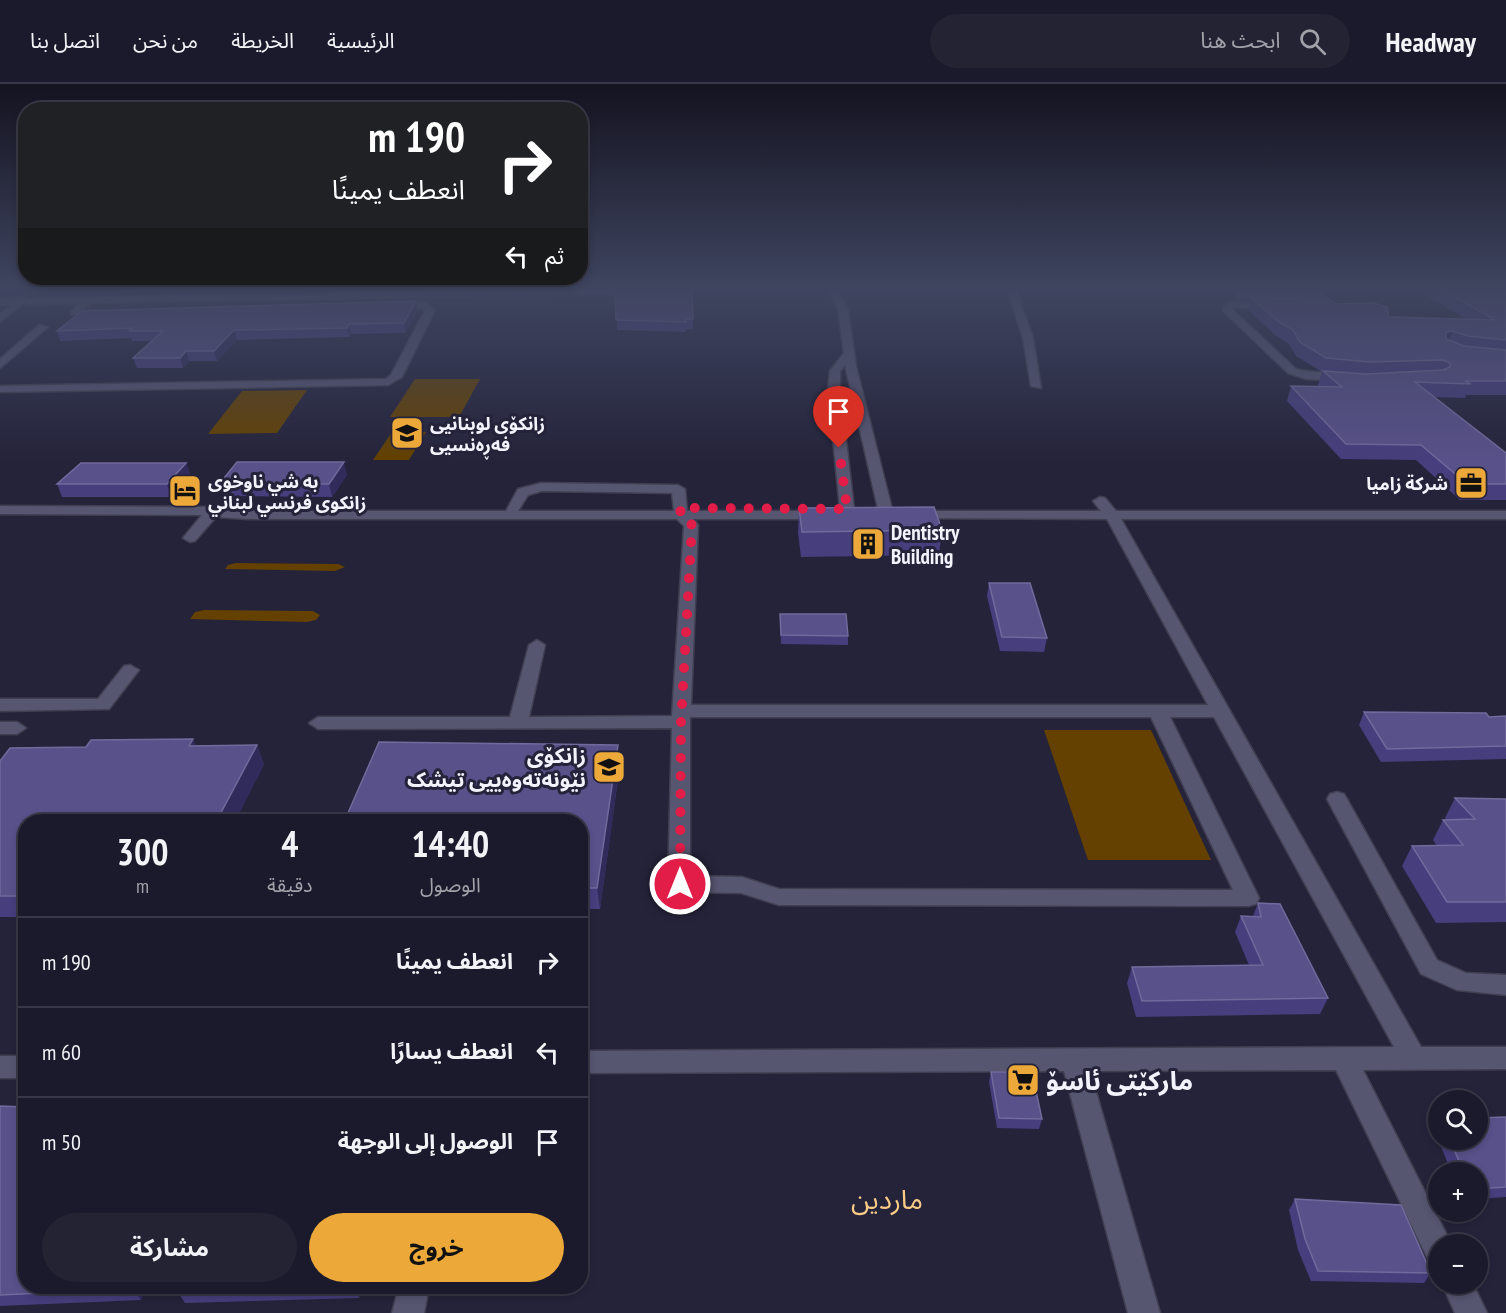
<!DOCTYPE html>
<html lang="ar">
<head>
<meta charset="utf-8">
<style>
  :root { --surface:#1b1a2c; --page:#242334; --text:#f1f3f6; --muted:#a0a1a9; --line:#393848; --accent:#eca93a }
  body { margin:0; font-family:"PT Sans Narrow","Noto Sans Arabic",sans-serif; background:var(--page); color:var(--text); direction:rtl; height:100vh; display:flex; flex-direction:column; font-size:22px; white-space:nowrap }
  * { box-sizing:border-box; margin:0 }
  p { font-size:20px; color:var(--muted) }
  .icon { flex:none; width:33px; height:33px; fill:none; stroke:currentColor; stroke-width:2; stroke-linecap:round; stroke-linejoin:round }
  .map { position:relative; flex:1; overflow:hidden; direction:ltr }
  .panel { position:absolute; left:18px; top:730px; width:570px; height:480px; display:flex; flex-direction:column; background:var(--surface); border-radius:24px; box-shadow:0 3px 9px #0003,0 0 0 2px var(--line); direction:rtl }
  .panel>* { flex:none }
  .guide { position:absolute; left:18px; top:18px; width:570px; height:183px; border-radius:24px; box-shadow:0 3px 9px #0003,0 0 0 2px var(--line); direction:rtl; background:#202124; color:#fff; overflow:hidden }
  .controls { position:absolute; left:1428px; top:1006px; display:grid; gap:12px }
  .controls a { display:grid; place-items:center; width:60px; height:60px; border-radius:50%; background:var(--surface); box-shadow:0 3px 9px #0003,0 0 0 2px var(--line); font-size:30px }
  .pin { position:absolute; display:grid; place-items:center; width:51px; height:51px; color:#fff; margin:-62px -26px; border-radius:50% 50% 50% 0; rotate:-45deg; box-shadow:0 0 6px #0007 }
  .pin .icon { rotate:45deg }
  .me { position:absolute; width:66px; margin:-33px; rotate:0deg; stroke-linejoin:round; filter:drop-shadow(0 0 4px #0008) }
  .turn { display:flex; align-items:center; gap:21px; height:126px; padding:0 24px; font-size:27px }
  .turn .icon { width:78px; height:78px; stroke-width:2.5 }
  .turn b { display:block; font-size:42px; line-height:51px }
  .then { display:flex; align-items:center; height:57px; padding:0 24px; background:#0003; gap:12px; font-size:22px }
  .eta { display:flex; justify-content:space-evenly; align-items:center; height:102px; text-align:center }
  .eta b { font-size:36px; font-weight:700; line-height:42px }
  .button { display:flex; gap:12px; margin-top:auto; padding:12px 24px }
  .button a { flex:1; height:69px; border-radius:36px; background:var(--accent); color:#111; font-size:24px; font-weight:700; line-height:69px; text-align:center }
  .button a+a { background:var(--page); color:var(--text) }
  ul { padding:0; list-style:none }
  li { display:flex; align-items:center; gap:18px; height:90px; padding:0 24px; border-top:2px solid var(--line) }
  li div { flex:1 }
  li b { display:block; font-size:22px }
  li em { font-style:normal }
  header { display:flex; align-items:center; gap:36px; box-sizing:border-box; height:84px; padding:0 30px; background:var(--surface); border-bottom:2px solid var(--line) }
  header strong { font-size:28px }
  nav { display:flex; gap:33px; margin-inline-start:auto; font-size:21px }
  .search { width:420px; height:54px; background:var(--page); display:flex; align-items:center; gap:15px; box-sizing:border-box; padding:0 21px; border-radius:33px; color:var(--muted); font-size:22px }
  .map>svg:first-child { display:block }
</style>
</head>
<body>
<header>
<strong>Headway</strong>
<div class="search"><svg class="icon" aria-label="search" viewBox="0 0 24 24"><circle cx="10" cy="10" r="6"/><path d="M15 15l6 6"/></svg>ابحث هنا</div>
<nav><a>الرئيسية</a><a>الخريطة</a><a>من نحن</a><a>اتصل بنا</a></nav>
</header>
<div class="map">
<svg width="1506" height="1229" viewBox="0 0 1506 1229">
  <rect width="100%" height="100%" fill="#24233a"/>
  <g fill="#644100">
    <path d="M415,295H480L459,333H390Z"/>
    <path d="M307,306L277,349L208,350L242,307Z"/>
    <path d="M392,348H426L409,376H373Z"/>
    <path d="M236,479L338,480L345,483L335,487L225,485L228,481Z"/>
    <path d="M204,526L313,527L320,531L316,536L307,538L190,535L195,528Z"/>
    <path d="M1044,646H1151L1211,776H1088Z"/>
  </g>
  <g fill="none" stroke-linecap="round" stroke-linejoin="round">
    <g stroke="#403f51" stroke-width="3">
      <g id="minor">
        <path d="M468,206H647L643,209L91,219L83,226L105,227V231L102,232L71,231V227L80,219L23,220L0,238V230L11,221H0V215L24,212L28,215Z"/>
        <path d="M828,206H837L848,225L856,282L892,425L890,428H880L878,425L845,281L840,287V305L854,425L847,429L840,425L828,305L830,287L844,269L838,225Z"/>
        <path d="M1007,206H1016L1033,254L1041,304L1031,302L1023,254Z"/>
        <path d="M1293,206H1303L1313,216L1294,224H1234L1233,226L1296,285C1311,290 1337,286 1350,295L1348,297L1306,295L1288,289L1223,227L1225,221L1233,218H1293L1302,215Z"/>
        <path d="M393,218H426L435,226L402,293L388,301L0,308V302L386,295L391,291L425,226L423,224L390,223L388,221Z"/>
        <path d="M39,241L48,243L0,284V275Z"/>
        <path d="M541,399L678,401L685,405L687,427H822L829,431L822,435H693L698,441L691,621H1208L1107,435L907,434V428L912,427H1101L1093,417L1100,413L1105,414L1116,427H1506V435H1121L1421,963H1506V985L1363,986L1452,1161H1438V1178L1427,1173L1336,986L1090,987L1160,1229H1128L1064,987L580,989V967L1394,963L1214,633H1170L1259,814L1256,820L1248,822L779,821L741,809L679,808L671,806L668,800L672,644L318,645L309,639L318,633H510L529,561L537,556L545,561L529,633L672,632L684,442L677,435H248L216,433L195,457L190,458L183,454L202,431L0,430V422L224,423L248,427H506L518,405ZM542,407L672,409L674,427H518L528,411ZM690,633H1151L1233,806L779,805L742,793L690,792Z"/>
        <path d="M130,581L139,586L109,625L0,627V615H98L124,582Z"/>
        <path d="M0,638H17L26,644L17,650H0Z"/>
        <path d="M1337,708L1344,710L1347,715L1437,876L1466,889L1506,891V911L1457,906L1421,890L1327,715L1330,710Z"/>
        <rect x="0" y="972" width="26" height="22"/>
        <path d="M1442,1200H1473L1487,1229H1455Z"/>
        <path d="M399,1203H429L424,1229H392Z"/>
      </g>
    </g>
    <use href="#minor" fill="#575671" fill-rule="evenodd"/>
  </g>
  <g fill="#463e7d">
    <path d="M615,206H692L693,245H686V248L617,246Z"/>
    <path d="M1228,206H1295L1299,211L1298,214L1337,220L1389,233L1466,235L1417,206H1506V311H1466L1465,314L1434,313L1506,369V416H1460L1416,376L1341,375L1287,317L1291,302L1320,303L1318,301L1322,288L1296,272L1289,260L1275,251L1248,226L1251,215L1240,216Z"/>
    <path d="M418,226L405,249L351,250L349,253L237,256L217,277H189L183,284H137L133,274L152,257H132L131,254L60,257L57,247Z"/>
    <path d="M186,379L190,391L171,413H62L57,400Z"/>
    <path d="M347,391L332,413L224,412L220,399Z"/>
    <path d="M799,424L942,446L939,471L801,473L798,449Z"/>
    <path d="M989,499L1047,554L1044,568L1000,567L987,512Z"/>
    <path d="M780,530L848,552V561L781,560Z"/>
    <path d="M1364,628L1489,633L1506,632V675L1381,678L1359,641Z"/>
    <path d="M257,661L264,681L26,738V833H0V677L196,662Z"/>
    <path d="M620,681L600,825H580V738Z"/>
    <path d="M1455,714L1506,715V838L1436,839L1402,782L1412,762H1437L1433,756L1443,736H1446L1445,734Z"/>
    <path d="M1258,819L1328,914L1320,930L1136,933L1127,899L1132,883L1249,881L1235,848L1241,832H1253Z"/>
    <path d="M991,988L1042,1035L1039,1045L997,1044L989,998Z"/>
    <path d="M0,1022L26,1203H146L141,1216L0,1222Z"/>
    <path d="M1506,1033V1113L1478,1115V1089H1452L1434,1046L1438,1039V1056H1478Z"/>
    <path d="M1295,1115L1431,1189L1424,1199L1311,1197L1298,1166L1289,1126Z"/>
    <path d="M180,1203H362L359,1214L185,1219L178,1208Z"/>
  </g>
  <g fill="#312b5c">
    <path d="M416,217L418,226L405,249L404,239Z"/>
    <path d="M349,240L351,250L349,253L347,244Z"/>
    <path d="M234,246L237,256L217,277L214,267Z"/>
    <path d="M1453,247L1448,260L1441,262L1446,248Z"/>
    <path d="M186,267L189,277L183,284L180,274Z"/>
    <path d="M344,378L347,391L332,413L329,400Z"/>
    <path d="M186,379L190,391L171,413L167,400Z"/>
    <path d="M193,655L201,675L189,662Z"/>
    <path d="M257,661L264,681L235,738H216Z"/>
    <path d="M618,661L620,681L600,825L597,804Z"/>
    <path d="M134,1203H146L141,1216L133,1205Z"/>
    <path d="M354,1203H362L359,1214L354,1204Z"/>
  </g>
  <g fill="#59518a" stroke="#716a9c" stroke-width="1.5">
    <path d="M615,206H692L693,235H686V238L616,236Z"/>
    <path d="M1233,206H1295L1299,211L1241,212Z"/>
    <path d="M1316,206L1337,220L1374,219L1387,223L1389,233L1495,236L1443,206H1506V256L1468,252L1453,247L1446,248V255L1464,262L1506,266V297H1465L1471,300L1415,298L1506,369V400H1467L1421,361L1346,360L1291,302L1342,303L1323,287L1366,290L1443,286L1450,283V279L1443,276L1369,278L1326,274L1300,258L1293,246L1279,238L1251,214H1298Z"/>
    <path d="M416,217L404,239L349,240L347,244L234,246L214,267H186L180,274H133L163,247H129L133,244L57,247L82,227Z"/>
    <path d="M237,378H344L329,400L220,399Z"/>
    <path d="M81,379H186L167,400H57Z"/>
    <path d="M934,423L942,446L802,448L799,424Z"/>
    <path d="M989,499H1030L1047,554L1002,553Z"/>
    <path d="M780,530H846L848,552L781,551Z"/>
    <path d="M1364,628L1486,629L1489,633L1506,632V662L1387,665Z"/>
    <path d="M193,655L189,662L257,661L216,738H26V812H0V677L10,664L86,663L91,656Z"/>
    <path d="M379,658L618,661L597,804H580V738H344Z"/>
    <path d="M1455,714L1506,715V818H1447L1412,762L1463,761L1443,736L1475,735Z"/>
    <path d="M1258,819L1280,820L1328,914L1142,917L1132,883L1263,881L1241,832L1261,833Z"/>
    <path d="M991,988H1032L1042,1035L999,1034Z"/>
    <path d="M0,1022L26,1023V1203H134L133,1205L0,1211Z"/>
    <path d="M1506,1033V1103L1478,1105V1089H1464L1450,1056H1478V1034Z"/>
    <path d="M1295,1115L1401,1121L1431,1189L1318,1187L1305,1155Z"/>
    <path d="M180,1203H354L178,1208Z"/>
  </g>
  <linearGradient id="sky" x2="0" y2="1"><stop stop-color="#141320"/><stop offset="0.54" stop-color="#3f4560"/><stop offset="1" stop-color="#3f4560" stop-opacity="0"/></linearGradient>
  <rect width="1506" height="379" fill="url(#sky)"/>
  <g fill="none" stroke-linecap="round" stroke-linejoin="round">
    <path stroke="#e11d48" stroke-width="10" stroke-dasharray="0 18" d="M680,800L681,638L692,441L681,431L680,424L847,425L839,364"/>
  </g>
  <defs>
    <g id="university-square" transform="scale(1.725)"><rect x="-9" y="-9" width="18" height="18" rx="4" fill="#eca93a" stroke="#24233a"/><path d="M0-5L7-2L0 1L-7-2ZM-4 1L0 2.5L4 1V4Q0 6-4 4Z" fill="#111"/></g>
    <g id="office-square" transform="scale(1.725)"><rect x="-9" y="-9" width="18" height="18" rx="4" fill="#eca93a" stroke="#24233a"/><path d="M-6-3h4V-5.5h4V-3h4V5H-6ZM-1-4.5V-3h2v-1.5ZM-6 0V1H6V0Z" fill="#111"/></g>
    <g id="hotel-square" transform="scale(1.725)"><rect x="-9" y="-9" width="18" height="18" rx="4" fill="#eca93a" stroke="#24233a"/><path d="M-6-4.5h1.5V1H6V5H4.5V3h-9V5H-6ZM-4 0a1.8 1.8 0 1 1 3.6 0ZM.5 0V-2.5h3Q6-2.5 6 0Z" fill="#111"/></g>
    <g id="building-square" transform="scale(1.725)"><rect x="-9" y="-9" width="18" height="18" rx="4" fill="#eca93a" stroke="#24233a"/><path d="M-4-6H4V6H1V3H-1V6H-4ZM-2.5-4.3h1.7v1.8h-1.7ZM.8-4.3h1.7v1.8H.8ZM-2.5-1h1.7V.8h-1.7ZM.8-1h1.7V.8H.8Z" fill="#111"/></g>
    <g id="supermarket-square" transform="scale(1.725)"><rect x="-9" y="-9" width="18" height="18" rx="4" fill="#eca93a" stroke="#24233a"/><path d="M-6-5.5h2.5l.6 2H6L4.5 2H-2.5L-4.4-4H-6ZM-1.5 3.2a1.3 1.3 0 1 0 .1 0ZM3 3.2a1.3 1.3 0 1 0 .1 0Z" fill="#111"/></g>
  </defs>
  <g fill-rule="evenodd">
    <use href="#university-square" x="407" y="349"/>
    <use href="#office-square" x="1471" y="399"/>
    <use href="#hotel-square" x="185" y="407"/>
    <use href="#building-square" x="868" y="460"/>
    <use href="#university-square" x="609" y="683"/>
    <use href="#supermarket-square" x="1023" y="996"/>
  </g>
  <g text-anchor="middle" dominant-baseline="central" stroke-width="6" stroke-linejoin="round" paint-order="stroke">
    <g font-size="18" font-weight="bold" fill="#f3f3fd" stroke="#24233a" text-anchor="start">
      <text x="430" y="339">زانکۆی لوبنانیی<tspan x="430" dy="21">فەڕەنسیی</tspan></text>
      <text x="208" y="397">به شي ناوخوى<tspan x="208" dy="21">زانكوى فرنسي لبناني</tspan></text>
      <text x="1448" y="399" text-anchor="end">شركة زاميا</text>
    </g>
    <g font-size="21" font-weight="bold" fill="#f3f3fd" stroke="#24233a" text-anchor="start">
      <text x="891" y="448">Dentistry<tspan x="891" dy="24">Building</tspan></text>
      <text x="586" y="671" text-anchor="end">زانکۆی<tspan x="586" dy="24">نێونەتەوەییی تیشک</tspan></text>
    </g>
    <g font-size="26" font-weight="bold" fill="#f3f3fd" stroke="#24233a" text-anchor="start">
      <text x="1046" y="996">مارکێتی ئاسۆ</text>
    </g>
    <g font-size="27" fill="#faca87" stroke="#24233a">
      <text x="887" y="1115">ماردین</text>
    </g>
  </g>
</svg>
<div class="controls">
<a><svg class="icon" aria-label="search" viewBox="0 0 24 24"><circle cx="10" cy="10" r="6"/><path d="M15 15l6 6"/></svg></a>
<a>+</a>
<a>−</a>
</div>
<div class="pin" style="left:839px;top:364px;background:#d93025"><svg class="icon" aria-label="arrive" viewBox="0 0 24 24"><path d="M6 21V4h12l-3 4 3 4H6"/></svg></div>
<svg class="me" style="left:680px;top:800px" viewBox="-20 -20 40 40"><circle r="17" fill="#e11d48" stroke="#fff" stroke-width="3"/><path d="M0-11L8 9 0 5-8 9z" fill="#fff"/></svg>
<div class="guide">
<div class="turn"><svg class="icon" aria-label="right" viewBox="0 0 24 24"><path d="M7 20v-9h11M14 6l5 5-5 5"/></svg><div><b>190 m</b>انعطف يمينًا</div></div>
<div class="then">ثم<svg class="icon" aria-label="left" viewBox="0 0 24 24"><path d="M17 20v-9H6M10 6l-5 5 5 5"/></svg></div>
</div>
<section class="panel">
<div class="eta">
<div><b>14:40</b><p>الوصول</p></div>
<div><b>4</b><p>دقيقة</p></div>
<div><b>300</b><p>m</p></div>
</div>
<ul>
<li><svg class="icon" aria-label="right" viewBox="0 0 24 24"><path d="M7 20v-9h11M14 6l5 5-5 5"/></svg><div><b>انعطف يمينًا</b></div><em>190 m</em></li>
<li><svg class="icon" aria-label="left" viewBox="0 0 24 24"><path d="M17 20v-9H6M10 6l-5 5 5 5"/></svg><div><b>انعطف يسارًا</b></div><em>60 m</em></li>
<li><svg class="icon" aria-label="arrive" viewBox="0 0 24 24"><path d="M6 21V4h12l-3 4 3 4H6"/></svg><div><b>الوصول إلى الوجهة</b></div><em>50 m</em></li>
</ul>
<div class="button"><a>خروج</a><a>مشاركة</a></div>
</section>
</div>
</body>
</html>
